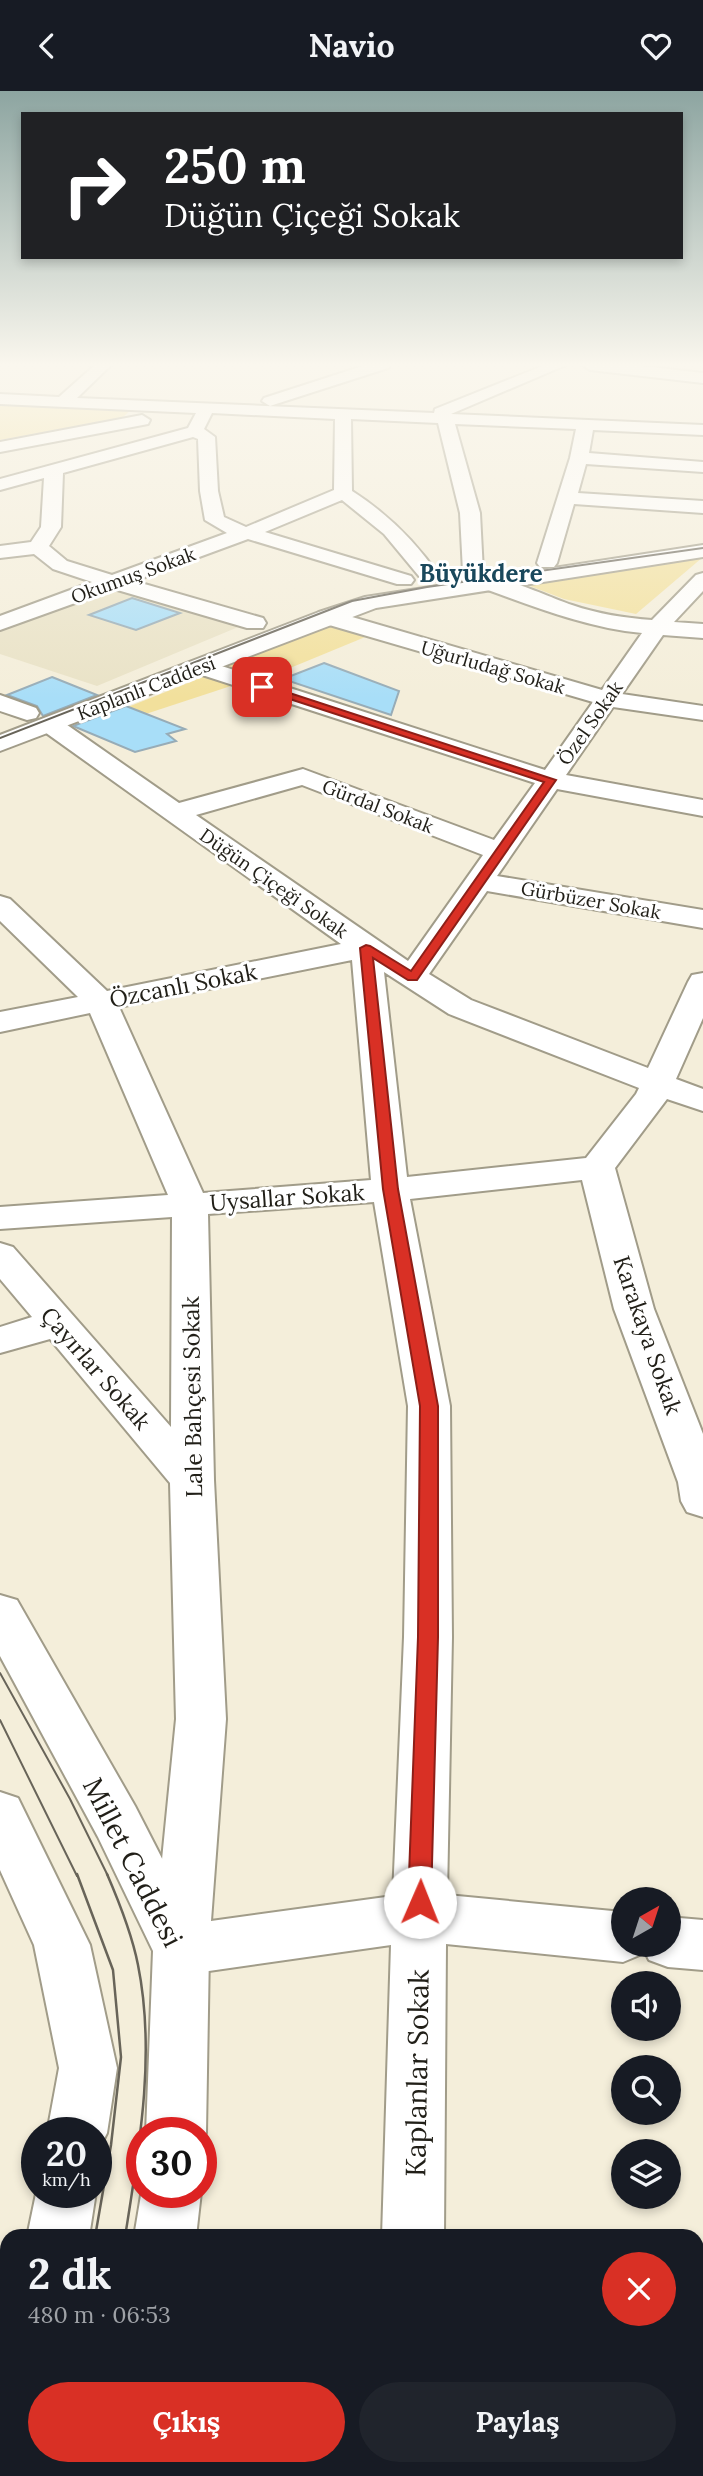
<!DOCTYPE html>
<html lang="tr">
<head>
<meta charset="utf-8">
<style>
  :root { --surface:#171b24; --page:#20242c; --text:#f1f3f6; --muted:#9ea1a6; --accent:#d93025 }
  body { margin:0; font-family:Lora,serif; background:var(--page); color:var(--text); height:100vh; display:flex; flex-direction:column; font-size:26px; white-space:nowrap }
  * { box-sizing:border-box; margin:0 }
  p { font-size:23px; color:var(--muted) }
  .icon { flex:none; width:38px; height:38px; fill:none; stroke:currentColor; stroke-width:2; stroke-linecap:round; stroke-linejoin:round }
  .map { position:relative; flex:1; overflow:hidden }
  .panel { position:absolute; left:0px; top:2138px; width:704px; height:247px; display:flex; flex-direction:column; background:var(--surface); border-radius:21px 21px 0 0; box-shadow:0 4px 10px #0003 }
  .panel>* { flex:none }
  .banner { position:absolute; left:21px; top:21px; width:662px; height:147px; border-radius:0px; box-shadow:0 4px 10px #0003; background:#202124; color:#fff; overflow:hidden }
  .needle { width:46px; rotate:39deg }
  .controls { position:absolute; left:611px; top:1796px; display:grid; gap:14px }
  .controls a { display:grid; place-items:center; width:70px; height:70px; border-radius:50%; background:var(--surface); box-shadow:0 4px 10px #0003; font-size:35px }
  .speed { position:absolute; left:21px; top:2026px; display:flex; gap:14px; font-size:35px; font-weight:700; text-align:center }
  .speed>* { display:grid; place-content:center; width:91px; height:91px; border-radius:50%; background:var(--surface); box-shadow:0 4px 10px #0003; line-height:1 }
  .speed small { font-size:18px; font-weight:400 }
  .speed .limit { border:10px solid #d22; background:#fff; color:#111 }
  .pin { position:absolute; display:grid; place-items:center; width:60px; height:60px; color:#fff; margin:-30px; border-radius:14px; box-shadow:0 4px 10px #0006 }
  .me { position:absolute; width:77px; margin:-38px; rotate:1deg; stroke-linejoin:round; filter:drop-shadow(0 0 5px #0008) }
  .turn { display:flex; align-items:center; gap:24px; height:147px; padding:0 28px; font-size:32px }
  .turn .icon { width:91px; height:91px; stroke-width:2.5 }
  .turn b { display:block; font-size:49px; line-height:60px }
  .round { display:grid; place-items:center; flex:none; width:74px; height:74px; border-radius:37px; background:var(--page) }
  .overview { display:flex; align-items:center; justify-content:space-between; height:119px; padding:0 28px }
  h1 { font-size:42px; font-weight:700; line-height:52px }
  .action { display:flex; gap:14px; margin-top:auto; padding:14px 28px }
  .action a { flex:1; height:80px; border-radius:42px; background:var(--accent); color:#fff; font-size:28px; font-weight:700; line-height:80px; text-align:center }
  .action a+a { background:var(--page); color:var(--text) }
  header { display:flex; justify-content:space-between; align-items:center; height:91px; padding:0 28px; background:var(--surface); font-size:32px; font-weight:700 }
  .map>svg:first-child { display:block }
</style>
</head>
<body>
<header><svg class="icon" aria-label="back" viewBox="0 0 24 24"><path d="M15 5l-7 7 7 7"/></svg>Navio<svg class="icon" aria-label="heart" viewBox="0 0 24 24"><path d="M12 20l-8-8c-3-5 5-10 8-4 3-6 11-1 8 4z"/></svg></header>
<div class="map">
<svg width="703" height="2385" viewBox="0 0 703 2385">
  <rect width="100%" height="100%" fill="#f4eeda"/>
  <path fill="#e9e2c6" d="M114,496L243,534L97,595L0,563V538Z"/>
  <g fill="#f2e09c">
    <path d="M0,311L134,316L122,327L0,349Z"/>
    <path d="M703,466L636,523L564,508L522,492Z"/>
    <path d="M336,529L375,542L261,589L238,585L229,574Z"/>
    <path d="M213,582L237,593L94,640L83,634Z"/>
  </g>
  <g fill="#a8def8" stroke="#97acb7" stroke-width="2">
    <path d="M132,507L180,522L136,539L89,524Z"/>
    <path d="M324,572L399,600L391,624L283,588Z"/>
    <path d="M52,586L97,604L43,625L37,615L7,604Z"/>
    <path d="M126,615L185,638L167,643L176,650L135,661L73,635Z"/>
  </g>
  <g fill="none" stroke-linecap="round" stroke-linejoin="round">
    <g stroke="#a19c89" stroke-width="4">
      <g id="street">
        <path d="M95,274H111L77,307L434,322L435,318L545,274H566L451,323L703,334V344L593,339L589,362L703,371V381L586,373L578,402L703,410V422L574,413L557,472L554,476H540L537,472L570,367L576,338L455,333L480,422L483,481L480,485H466L463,481L460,422L438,332L351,328L352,400C388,423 416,451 440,486L437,490H423L384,443L342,409L265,441L411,485L414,489L411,493H397L248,448L134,490L263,527L266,532L263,537H247L114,498L0,539V525L92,491L53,478L34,463L0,467V455L31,451L41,436L44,387L0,399V388L188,337L196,322L0,313V303L59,306ZM212,322L335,328L334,399L246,436L224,426L218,400L215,346L204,338ZM193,346L198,348L200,400L205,429L227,442L112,484L67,470L49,455L61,436L63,382Z"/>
        <path d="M366,274H390L388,277L276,313L270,315L262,310L264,307Z"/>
        <path d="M583,274H633L703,282V292L590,279Z"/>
        <path d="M142,324L150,329L148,333L0,361V351Z"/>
        <path d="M703,482V500L674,531L703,533V547L663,544L622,603L703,615V629L613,616L566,684L703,709V725L557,698L497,785L703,819V837L487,800L429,883L471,909L648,977L688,891L692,884L703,882V927L676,988L703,998V1020L667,1008L615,1077L654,1218L703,1343V1426L687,1421L681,1410L678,1391L614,1218L582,1089L410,1108L450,1315L452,1546L447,1804L623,1821V1853H668V1826L703,1829V1879L668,1876L649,1869L644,1859L642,1863L623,1871L446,1853L444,2146H382L391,1854L181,1884L161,1877L153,1859L176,1628L170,1392L50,1248L0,1262V1236L32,1226L0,1188V1152L13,1156L171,1336L172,1126L0,1138V1116L168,1104L90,922L0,941V921L78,906L0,830V805L10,808L107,900L341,853L42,639L39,634L42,629L51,627L60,629L179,712L303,678L494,749L535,692L193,581L190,576L193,571H209L545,679L593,611L319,531L316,526L319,521H335L602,599L642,542C587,537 532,515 480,496L477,492L480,488C500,482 550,507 572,514C598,523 625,527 652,529L696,484ZM302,694L483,764L408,870L196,724ZM352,869L371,1089L203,1102L119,916ZM384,881L449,923L639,997L636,1003L586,1067L407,1086ZM374,1111L408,1315L404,1546L393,1805L211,1830L226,1628L214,1389L208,1123Z"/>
        <path d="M0,604L36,617L39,622L36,627L27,629L0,620Z"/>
        <rect x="366" y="2378" width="68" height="7"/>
      </g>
    </g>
    <g stroke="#a19c89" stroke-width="4">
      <g id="secondary">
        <path d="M703,454V466L376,517L0,660V644L319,521L365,506Z"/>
        <path d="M0,1504L17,1509L135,1715L209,1859L206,2042L201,2053V2042H146L153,1860L98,1746L0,1565Z"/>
        <path d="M0,1701L18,1707L90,1854L117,1977L107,2042L96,2064V2042H47L59,1977L34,1854L0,1779Z"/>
        <path d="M37,2098V2102L96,2101L89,2146H27Z"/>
        <path d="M142,2098V2102L201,2101L196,2146H134Z"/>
        <path d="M7,2345V2378H45L44,2385H0V2348Z"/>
        <path d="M98,2378H166L165,2385H97Z"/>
      </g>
    </g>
    <use href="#street" fill="#fff" fill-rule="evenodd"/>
    <use href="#secondary" fill="#fff" fill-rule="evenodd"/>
    <g stroke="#686459" stroke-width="2">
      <path d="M0,647L352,510L427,496L703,457"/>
      <path d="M0,1582L70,1708L108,1785"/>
      <path d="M0,1629L77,1785"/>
    </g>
    <g stroke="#686459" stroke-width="2.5">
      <path d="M77,1783L113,1879L121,1966L111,2054L95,2146"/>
      <path d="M107,1783C120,1813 132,1843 138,1874C156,1963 139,2058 125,2146"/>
      <path d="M55,2385L56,2378"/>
      <path d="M88,2385L89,2378"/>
    </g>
  </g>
  <linearGradient id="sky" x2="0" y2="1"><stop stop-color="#8da5a1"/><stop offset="0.45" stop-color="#faf7ee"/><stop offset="1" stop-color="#faf7ee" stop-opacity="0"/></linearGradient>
  <rect width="703" height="608" fill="url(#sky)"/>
  <path fill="#d93025" stroke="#8d1f18" stroke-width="2" d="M262,593L556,689L417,889H408L373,867L398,1098L438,1315V1546L431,1811L428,1818L420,1821L412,1818L408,1811L418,1546L420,1315L383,1098L360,857L366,854L370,855L411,880L544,691L259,598V593Z"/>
  <g text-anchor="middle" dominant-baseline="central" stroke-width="6" stroke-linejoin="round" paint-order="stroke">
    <g font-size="19" fill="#211f18" stroke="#fff">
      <text transform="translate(133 484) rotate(-20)">Okumuş Sokak</text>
      <text transform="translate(493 576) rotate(16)">Uğurludağ Sokak</text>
      <text transform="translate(146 597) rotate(-21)">Kaplanlı Caddesi</text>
      <text transform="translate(590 632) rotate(-55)">Özel Sokak</text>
      <text transform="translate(378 715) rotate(21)">Gürdal Sokak</text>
      <text transform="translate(274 792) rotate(35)">Düğün Çiçeği Sokak</text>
      <text transform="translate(591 809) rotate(10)">Gürbüzer Sokak</text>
    </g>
    <g font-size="23" fill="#211f18" stroke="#fff">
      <text transform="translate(183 894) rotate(-11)">Özcanlı Sokak</text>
      <text transform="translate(287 1106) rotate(-4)">Uysallar Sokak</text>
      <text transform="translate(648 1244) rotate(71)">Karakaya Sokak</text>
      <text transform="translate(96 1277) rotate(49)">Çayırlar Sokak</text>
      <text transform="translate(192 1306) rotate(-91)">Lale Bahçesi Sokak</text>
    </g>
    <g font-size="24" font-weight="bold" fill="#1a485c" stroke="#fff">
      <text x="481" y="482">Büyükdere</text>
    </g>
    <g font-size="28" fill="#211f18" stroke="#fff">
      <text transform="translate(133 1771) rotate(63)">Millet Caddesi</text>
      <text transform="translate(417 1982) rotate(-89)">Kaplanlar Sokak</text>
    </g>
  </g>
</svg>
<div class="controls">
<a><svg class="needle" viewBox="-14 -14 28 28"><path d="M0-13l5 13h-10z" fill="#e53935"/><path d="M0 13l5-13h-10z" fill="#9ea1a6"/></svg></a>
<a><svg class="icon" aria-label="sound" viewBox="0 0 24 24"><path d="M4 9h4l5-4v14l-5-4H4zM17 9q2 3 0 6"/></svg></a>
<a><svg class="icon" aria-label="search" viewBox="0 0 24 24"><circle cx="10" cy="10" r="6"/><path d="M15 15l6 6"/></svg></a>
<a><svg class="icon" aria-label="layers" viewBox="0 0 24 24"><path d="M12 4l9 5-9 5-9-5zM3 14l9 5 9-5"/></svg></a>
</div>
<div class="speed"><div>20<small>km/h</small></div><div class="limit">30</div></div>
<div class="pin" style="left:262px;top:596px;background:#d93025"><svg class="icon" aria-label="arrive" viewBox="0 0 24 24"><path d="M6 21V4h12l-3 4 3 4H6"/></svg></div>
<svg class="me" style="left:420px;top:1811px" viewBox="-20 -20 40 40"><circle r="19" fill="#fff"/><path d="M0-13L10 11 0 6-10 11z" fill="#d93025"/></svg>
<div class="banner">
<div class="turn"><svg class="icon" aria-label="right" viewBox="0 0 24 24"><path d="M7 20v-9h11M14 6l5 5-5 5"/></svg><div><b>250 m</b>Düğün Çiçeği Sokak</div></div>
</div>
<section class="panel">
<div class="overview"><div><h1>2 dk</h1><p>480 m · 06:53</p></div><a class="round" style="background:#d93025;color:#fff"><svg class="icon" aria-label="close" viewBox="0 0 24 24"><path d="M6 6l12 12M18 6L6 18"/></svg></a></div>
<div class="action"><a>Çıkış</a><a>Paylaş</a></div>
</section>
</div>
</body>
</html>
